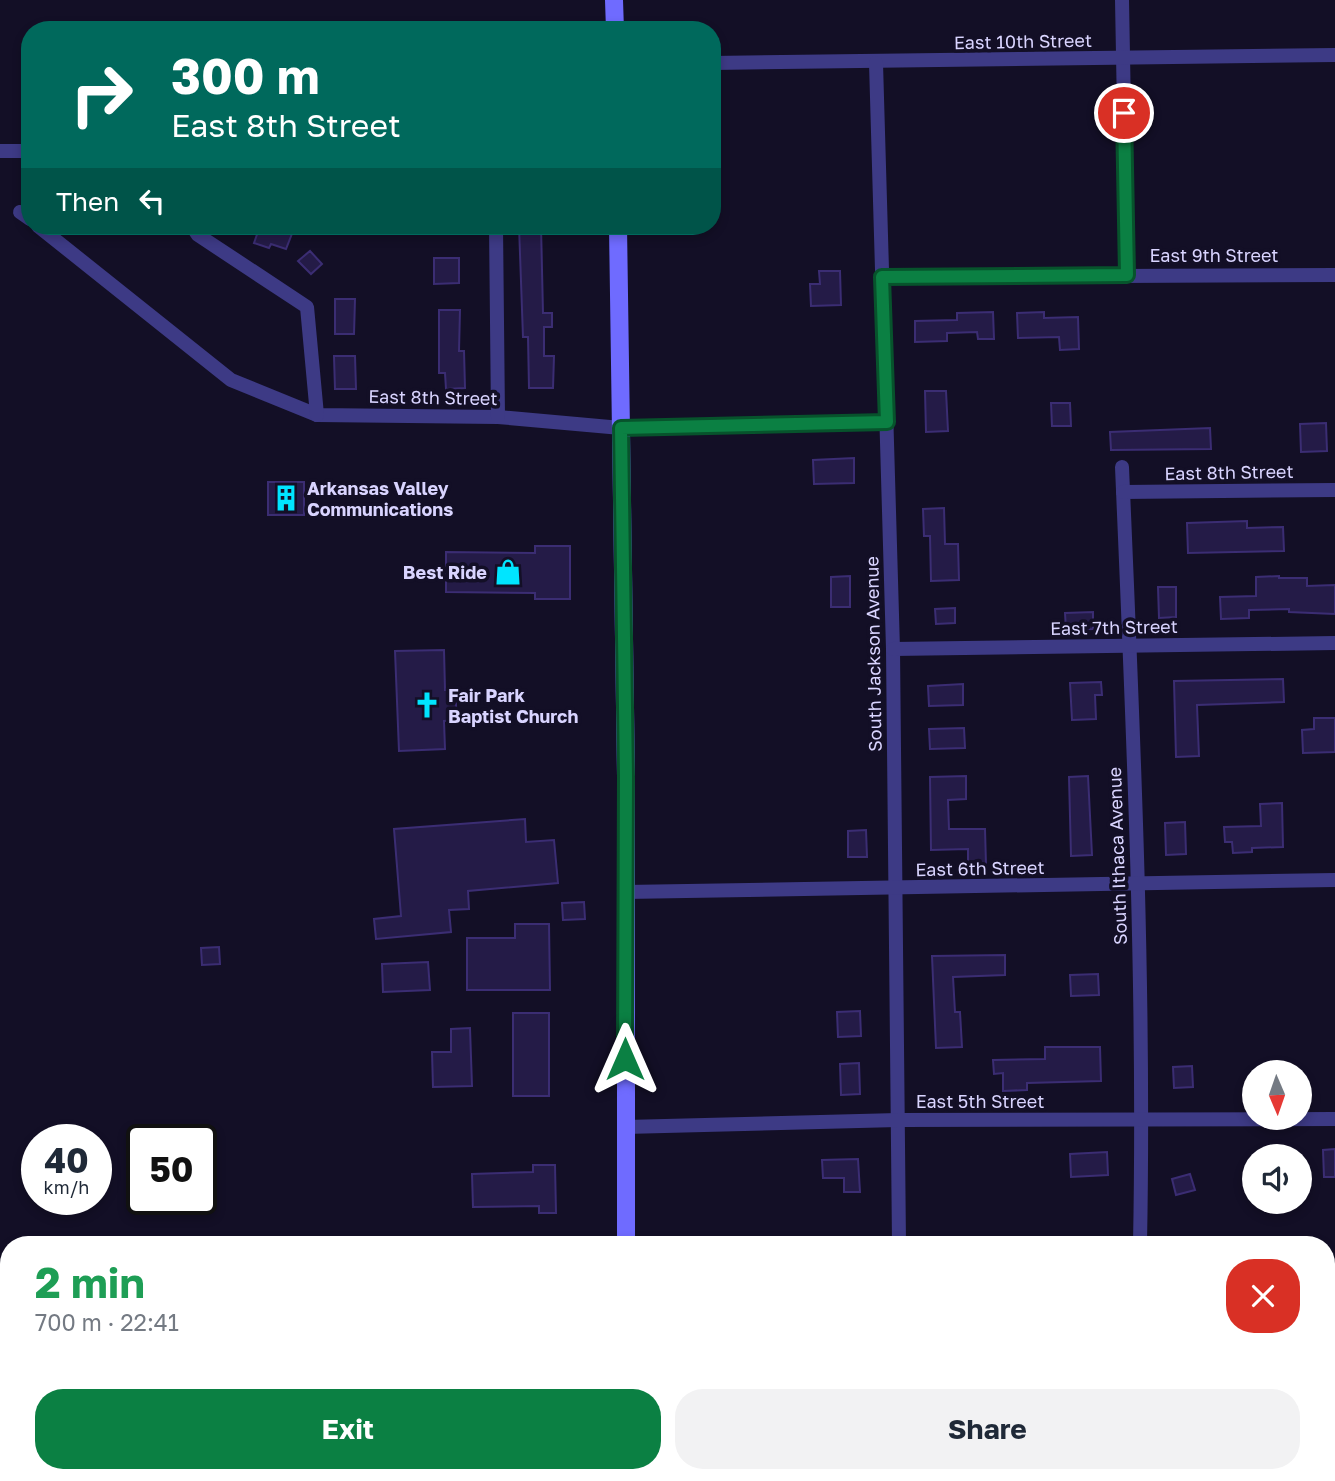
<!DOCTYPE html>
<html lang="en">
<head>
<meta charset="utf-8">
<style>
  :root { --surface:#fff; --page:#f2f2f3; --text:#1f2937; --muted:#747a83; --accent:#0b8043 }
  body { margin:0; font-family:"Golos Text",sans-serif; background:var(--page); color:var(--text); height:100vh; display:flex; flex-direction:column; font-size:26px; white-space:nowrap }
  * { box-sizing:border-box; margin:0 }
  p { font-size:23px; color:var(--muted) }
  .icon { flex:none; width:38px; height:38px; fill:none; stroke:currentColor; stroke-width:2; stroke-linecap:round; stroke-linejoin:round }
  .map { position:relative; flex:1; overflow:hidden }
  .details { position:absolute; left:0px; top:1236px; width:1335px; height:247px; display:flex; flex-direction:column; background:var(--surface); border-radius:28px 28px 0 0; box-shadow:0 4px 10px #0003 }
  .details>* { flex:none }
  .guide { position:absolute; left:21px; top:21px; width:700px; height:214px; border-radius:28px; box-shadow:0 4px 10px #0003; background:#00695c; color:#fff; overflow:hidden }
  .needle { width:46px; rotate:178deg }
  .tools { position:absolute; left:1242px; top:1060px; display:grid; gap:14px }
  .tools a { display:grid; place-items:center; width:70px; height:70px; border-radius:50%; background:var(--surface); box-shadow:0 4px 10px #0003; font-size:35px }
  .speed { position:absolute; left:21px; top:1124px; display:flex; gap:14px; font-size:35px; font-weight:700; text-align:center }
  .speed>* { display:grid; place-content:center; width:91px; height:91px; border-radius:50%; background:var(--surface); box-shadow:0 4px 10px #0003; line-height:1 }
  .speed small { font-size:18px; font-weight:400 }
  .speed .limit { border:4px solid #111; border-radius:10px; background:#fff; color:#111 }
  .pin { position:absolute; display:grid; place-items:center; width:60px; height:60px; color:#fff; margin:-30px; border:4px solid #fff; border-radius:50%; box-shadow:0 2px 7px #0007 }
  .me { position:absolute; width:77px; margin:-38px; rotate:0deg; stroke-linejoin:round; filter:drop-shadow(0 0 5px #0008) }
  .turn { display:flex; align-items:center; gap:24px; height:147px; padding:0 35px; font-size:32px }
  .turn .icon { width:91px; height:91px; stroke-width:2.5 }
  .turn b { display:block; font-size:49px; line-height:60px }
  .then { display:flex; align-items:center; height:66px; padding:0 35px; background:#0003; gap:14px; font-size:26px }
  .round { display:grid; place-items:center; flex:none; width:74px; height:74px; border-radius:28px; background:var(--page) }
  .overview { display:flex; align-items:center; justify-content:space-between; height:119px; padding:0 35px }
  h1 { font-size:42px; font-weight:700; line-height:52px; color:#1e9e55 }
  .button { display:flex; gap:14px; margin-top:auto; padding:14px 35px }
  .button a { flex:1; height:80px; border-radius:28px; background:var(--accent); color:#fff; font-size:28px; font-weight:700; line-height:80px; text-align:center }
  .button a+a { background:var(--page); color:var(--text) }
  .map>svg:first-child { display:block }
</style>
</head>
<body>
<div class="map">
<svg width="1335" height="1481" viewBox="0 0 1335 1481">
  <rect width="100%" height="100%" fill="#130f26"/>
  <g fill="#241b47" stroke="#3b2d73" stroke-width="2">
    <path d="M260,226H279L293,231L286,249L271,244L269,248L254,243Z"/>
    <path d="M519,226H541L543,313H552V327H544V356H554L553,388H529L528,337H523Z"/>
    <path d="M310,251L322,264L311,274L298,261Z"/>
    <path d="M434,258H459V283L434,284Z"/>
    <path d="M819,271H840L841,305L811,306L810,284H820Z"/>
    <path d="M335,299H355L354,334H335Z"/>
    <path d="M439,310H460L459,351H464L465,388L446,389L445,373H439Z"/>
    <path d="M993,312L994,339H978L977,332L947,333V341L915,342V321L957,320V313Z"/>
    <path d="M1044,312V318L1078,317L1079,349L1060,350L1059,337L1018,338L1017,313Z"/>
    <path d="M334,356H355L356,389H335Z"/>
    <path d="M925,391H946L948,431L926,432Z"/>
    <path d="M1051,403H1070L1071,426H1052Z"/>
    <path d="M1326,423L1327,451L1301,452L1300,424Z"/>
    <path d="M1210,428L1211,449L1111,450L1110,432Z"/>
    <path d="M854,458V483L814,484L813,460Z"/>
    <rect x="268" y="482" width="36" height="33"/>
    <path d="M944,508L945,544H958L959,580L931,581L930,536H924L923,509Z"/>
    <path d="M1247,521V528L1283,527L1284,551L1188,553L1187,523Z"/>
    <path d="M535,546H570V599H535V593L446,592V552L535,553Z"/>
    <path d="M850,576V607H831V577Z"/>
    <path d="M1279,576V578H1307V586L1335,585V614L1289,612V609L1249,610V618L1221,619L1220,597L1256,596V577Z"/>
    <path d="M1158,587H1176V617L1159,618Z"/>
    <path d="M955,608V623L936,624L935,609Z"/>
    <path d="M1093,612V629L1066,630L1065,613Z"/>
    <path d="M444,650L445,690H455L457,720L444,721L445,749L399,751L395,651Z"/>
    <path d="M1283,679L1284,702L1197,705L1199,756L1176,757L1174,681Z"/>
    <path d="M1101,682L1102,695H1095L1096,719L1072,720L1070,683Z"/>
    <path d="M963,684V705L929,706L928,686Z"/>
    <path d="M1314,718H1335V752L1303,753L1302,730L1314,729Z"/>
    <path d="M964,728L965,748L930,749L929,729Z"/>
    <path d="M966,776V799L948,800L949,829H985L986,865L968,866V849L931,850L930,777Z"/>
    <path d="M1088,776L1092,855L1071,856L1069,777Z"/>
    <path d="M1282,803L1283,847L1252,848V852L1233,853L1232,842H1225L1224,827L1261,826L1260,804Z"/>
    <path d="M525,819L526,842L554,840L558,883L468,891L469,909L449,910L451,932L376,939L374,919L401,916L394,829Z"/>
    <path d="M1185,822L1186,854L1166,855L1165,823Z"/>
    <path d="M866,830L867,857H848V831Z"/>
    <path d="M584,902L585,919L563,920L562,903Z"/>
    <path d="M515,924H549L550,990H467V938H515Z"/>
    <path d="M219,947L220,964L202,965L201,948Z"/>
    <path d="M1005,955V975L953,977L955,1012H960L962,1047L936,1048L932,956Z"/>
    <path d="M428,962L430,990L383,992L382,964Z"/>
    <path d="M1098,974L1099,995L1071,996L1070,975Z"/>
    <path d="M860,1011L861,1036L838,1037L837,1012Z"/>
    <rect x="513" y="1013" width="36" height="83"/>
    <path d="M470,1028L472,1086L433,1087L432,1052H451V1029Z"/>
    <path d="M1045,1047H1100L1101,1081L1027,1083V1090L1003,1091V1073L994,1074L993,1060L1045,1059Z"/>
    <path d="M859,1063L860,1094L841,1095L840,1064Z"/>
    <path d="M1192,1066L1193,1087L1174,1088L1173,1067Z"/>
    <path d="M1335,1149V1177H1324L1323,1150Z"/>
    <path d="M1107,1152L1108,1175L1071,1177L1070,1154Z"/>
    <path d="M858,1159L860,1192H844V1178H823L822,1160Z"/>
    <path d="M533,1165H555L556,1213H539V1206L473,1207L472,1174L533,1172Z"/>
    <path d="M1190,1174L1195,1190L1176,1195L1172,1179Z"/>
  </g>
  <g fill="none" stroke-linecap="round" stroke-linejoin="round">
    <g stroke="#3d3a85" stroke-width="14">
      <path d="M1122,0L1127,275"/>
      <path d="M712,63L1335,55"/>
      <path d="M876,63L893,649L899,1244"/>
      <path d="M0,151H30"/>
      <path d="M20,212L30,219"/>
      <path d="M38,226L231,380L317,415L498,417L621,428L887,422"/>
      <path d="M192,226L198,235L307,307L317,415"/>
      <path d="M496,226L498,417"/>
      <path d="M882,277L1335,275"/>
      <path d="M1122,467C1133,726 1145,985 1140,1244"/>
      <path d="M1123,492L1335,490"/>
      <path d="M893,649L1335,643"/>
      <path d="M625,892L1335,880"/>
      <path d="M625,1127L898,1120L1335,1119"/>
      <path d="M902,1474V1481"/>
      <path d="M1138,1474V1481"/>
    </g>
    <g stroke="#6f6bff" stroke-width="18">
      <path d="M614,0L615,30"/>
      <path d="M618,226L626,776V1244"/>
      <path d="M0,1347H9"/>
      <path d="M1326,1357H1335"/>
      <path d="M629,1474V1481"/>
    </g>
  </g>
  <g fill="none" stroke-linecap="round" stroke-linejoin="round">
    <g stroke="#07532c" stroke-width="18">
      <path id="route" d="M625,1059L626,776L621,428L887,422L882,277L1127,275L1124,113"/>
    </g>
    <use href="#route" stroke="#0b8043" stroke-width="12"/>
  </g>
  <defs>
    <g id="building-bare" transform="scale(2.1)"><path d="M-4-6H4V6H1V3H-1V6H-4ZM-2.5-4.3h1.7v1.8h-1.7ZM.8-4.3h1.7v1.8H.8ZM-2.5-1h1.7V.8h-1.7ZM.8-1h1.7V.8H.8Z" fill="#00e5ff" stroke="#130f26" stroke-width="2.5" paint-order="stroke"/></g>
    <g id="shop-bare" transform="scale(2.1)"><path d="M-5-2.5h2.3a2.7 3.5 0 0 1 5.4 0H5L5.5 6h-11ZM-1.5-2.5h3a1.5 2.3 0 0 0-3 0Z" fill="#00e5ff" stroke="#130f26" stroke-width="2.5" paint-order="stroke"/></g>
    <g id="church-bare" transform="scale(2.1)"><path d="M-1.2-6h2.4v3.5h3.3v2.4h-3.3V6h-2.4V-.1h-3.3v-2.4h3.3Z" fill="#00e5ff" stroke="#130f26" stroke-width="2.5" paint-order="stroke"/></g>
  </defs>
  <g fill-rule="evenodd">
    <use href="#building-bare" x="286" y="498"/>
    <use href="#shop-bare" x="508" y="572"/>
    <use href="#church-bare" x="427" y="705"/>
  </g>
  <g text-anchor="middle" dominant-baseline="central" stroke-width="7" stroke-linejoin="round" paint-order="stroke">
    <g font-size="18" fill="#d9d4ff" stroke="#130f26">
      <text transform="translate(1023 41) rotate(-1)">East 10th Street</text>
      <text x="1214" y="255">East 9th Street</text>
      <text transform="translate(433 397) rotate(1)">East 8th Street</text>
      <text transform="translate(1229 472) rotate(-1)">East 8th Street</text>
      <text transform="translate(1114 627) rotate(-1)">East 7th Street</text>
      <text transform="translate(873 654) rotate(-91)">South Jackson Avenue</text>
      <text transform="translate(1117 856) rotate(-92)">South Ithaca Avenue</text>
      <text transform="translate(980 868) rotate(-1)">East 6th Street</text>
      <text x="980" y="1101">East 5th Street</text>
    </g>
    <g font-size="18" font-weight="bold" fill="#d9d4ff" stroke="#130f26" text-anchor="start">
      <text x="307" y="488">Arkansas Valley<tspan x="307" dy="21">Communications</tspan></text>
      <text x="487" y="572" text-anchor="end">Best Ride</text>
      <text x="448" y="695">Fair Park<tspan x="448" dy="21">Baptist Church</tspan></text>
    </g>
  </g>
</svg>
<div class="tools">
<a><svg class="needle" viewBox="-14 -14 28 28"><path d="M0-13l5 13h-10z" fill="#e53935"/><path d="M0 13l5-13h-10z" fill="#747a83"/></svg></a>
<a><svg class="icon" aria-label="sound" viewBox="0 0 24 24"><path d="M4 9h4l5-4v14l-5-4H4zM17 9q2 3 0 6"/></svg></a>
</div>
<div class="speed"><div>40<small>km/h</small></div><div class="limit">50</div></div>
<div class="pin" style="left:1124px;top:113px;background:#d93025"><svg class="icon" aria-label="arrive" viewBox="0 0 24 24"><path d="M6 21V4h12l-3 4 3 4H6"/></svg></div>
<svg class="me" style="left:625px;top:1059px" viewBox="-20 -20 40 40"><path d="M0-17L14 15 0 8-14 15z" fill="#0b8043" stroke="#fff" stroke-width="4"/></svg>
<div class="guide">
<div class="turn"><svg class="icon" aria-label="right" viewBox="0 0 24 24"><path d="M7 20v-9h11M14 6l5 5-5 5"/></svg><div><b>300 m</b>East 8th Street</div></div>
<div class="then">Then<svg class="icon" aria-label="left" viewBox="0 0 24 24"><path d="M17 20v-9H6M10 6l-5 5 5 5"/></svg></div>
</div>
<section class="details">
<div class="overview"><div><h1>2 min</h1><p>700 m · 22:41</p></div><a class="round" style="background:#d93025;color:#fff"><svg class="icon" aria-label="close" viewBox="0 0 24 24"><path d="M6 6l12 12M18 6L6 18"/></svg></a></div>
<div class="button"><a>Exit</a><a>Share</a></div>
</section>
</div>
</body>
</html>
